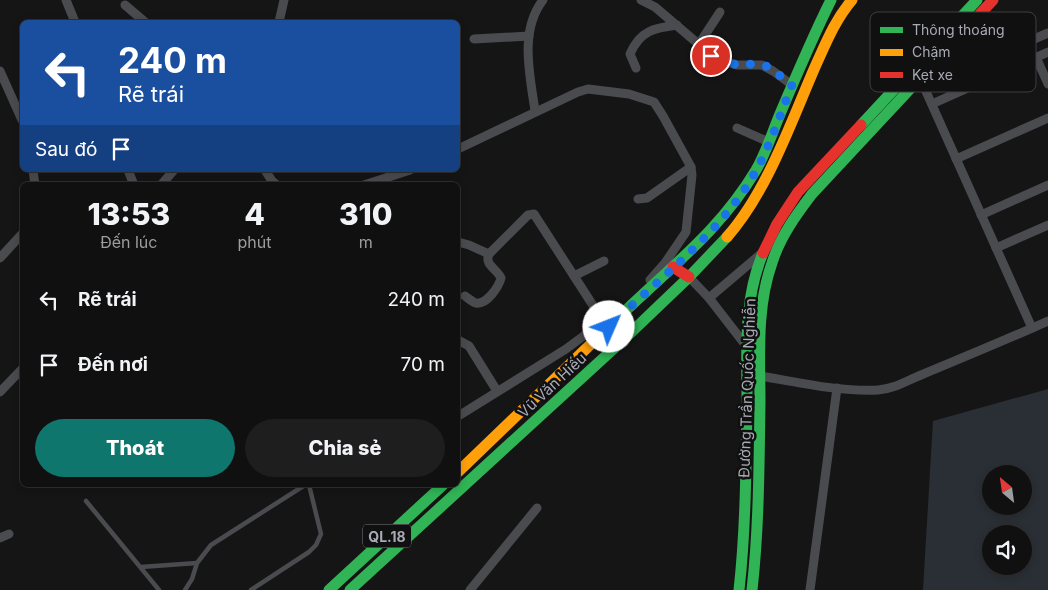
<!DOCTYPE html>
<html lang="vi">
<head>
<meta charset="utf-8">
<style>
  :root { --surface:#101010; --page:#1e1e1e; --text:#f1f3f6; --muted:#9c9d9f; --line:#303030; --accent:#0f766e }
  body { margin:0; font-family:Inter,sans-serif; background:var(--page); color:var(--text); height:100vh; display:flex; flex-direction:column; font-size:19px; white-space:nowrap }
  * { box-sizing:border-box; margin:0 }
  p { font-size:16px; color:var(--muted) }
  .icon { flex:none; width:28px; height:28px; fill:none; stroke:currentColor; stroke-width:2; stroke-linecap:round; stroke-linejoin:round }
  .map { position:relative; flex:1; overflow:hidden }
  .details { position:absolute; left:20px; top:182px; width:440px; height:305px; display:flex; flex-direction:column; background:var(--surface); border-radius:8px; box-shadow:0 2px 8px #0003,0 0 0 1px var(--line) }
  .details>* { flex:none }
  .guide { position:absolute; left:20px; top:20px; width:440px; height:152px; border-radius:8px; box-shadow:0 2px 8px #0003,0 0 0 1px var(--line); background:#1a4fa0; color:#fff; overflow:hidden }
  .needle { width:32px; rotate:331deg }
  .tools { position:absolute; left:982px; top:465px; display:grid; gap:10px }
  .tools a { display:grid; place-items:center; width:50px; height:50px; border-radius:50%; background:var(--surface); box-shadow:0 2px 8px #0003,0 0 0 1px var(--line); font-size:25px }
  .pin { position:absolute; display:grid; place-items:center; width:42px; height:42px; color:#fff; margin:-21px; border:2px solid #fff; border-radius:50%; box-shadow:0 1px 5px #0007 }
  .me { position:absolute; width:55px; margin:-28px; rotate:46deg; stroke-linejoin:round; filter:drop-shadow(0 0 4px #0008) }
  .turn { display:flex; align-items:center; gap:18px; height:105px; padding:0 15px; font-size:22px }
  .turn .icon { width:65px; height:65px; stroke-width:2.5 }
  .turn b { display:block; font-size:35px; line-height:42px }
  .then { display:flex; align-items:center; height:48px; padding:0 15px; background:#0003; gap:10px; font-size:19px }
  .eta { display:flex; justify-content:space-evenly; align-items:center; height:85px; text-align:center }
  .eta b { font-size:30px; font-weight:800; line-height:35px }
  .button { display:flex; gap:10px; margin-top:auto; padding:10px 15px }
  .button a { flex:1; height:58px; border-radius:30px; background:var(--accent); color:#fff; font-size:20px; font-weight:800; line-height:58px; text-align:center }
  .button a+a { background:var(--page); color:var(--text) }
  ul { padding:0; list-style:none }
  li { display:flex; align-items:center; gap:15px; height:65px; padding:0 15px }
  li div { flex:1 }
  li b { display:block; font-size:19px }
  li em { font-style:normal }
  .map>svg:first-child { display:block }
</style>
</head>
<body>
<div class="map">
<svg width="1048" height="590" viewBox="0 0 1048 590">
  <rect width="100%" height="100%" fill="#151516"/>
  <path fill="#2a2f35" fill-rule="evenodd" d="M1048,389V590H923L933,421ZM991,474H1024V506H991ZM991,534H1024V566H991Z"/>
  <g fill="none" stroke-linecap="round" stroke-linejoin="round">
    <g stroke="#4a4b4e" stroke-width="4.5">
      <path d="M86,501L159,590"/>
      <path d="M141,567L197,563"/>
      <path d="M185,590L192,579L197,563L211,545L305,485"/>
      <path d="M251,590L309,552L316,545L321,534L309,485"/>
    </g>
    <g stroke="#4a4b4e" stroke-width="9">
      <path d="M66,0L75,22"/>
      <path d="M641,0L655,7L716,59L737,65H762L773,71L792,85"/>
      <path d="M125,5L145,22"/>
      <path d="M279,22L284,0"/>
      <path d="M474,39L529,36"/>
      <path d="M699,44L720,12"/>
      <path d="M1036,57L1048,84"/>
      <path d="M636,68L630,54C640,30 655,28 677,25"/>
      <path d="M0,71L22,120"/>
      <path d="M919,86L924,87L1048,33"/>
      <path d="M924,87L1032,328"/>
      <path d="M932,104L1048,52"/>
      <path d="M535,111C530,75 519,31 543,0"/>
      <path d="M737,128L769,142"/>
      <path d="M458,149L578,92L588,89L629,94L654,102L663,116L691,167L692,175L686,232L665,263L650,280"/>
      <path d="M956,159L1048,118"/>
      <path d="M33,170L35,185"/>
      <path d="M128,170L134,185"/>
      <path d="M265,170L272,181L277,185"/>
      <path d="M161,185L174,170"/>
      <path d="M364,185L410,170"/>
      <path d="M638,199L647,198L691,167"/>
      <path d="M981,215L1048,185"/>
      <path d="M458,242L469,245L489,254"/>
      <path d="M996,248L1048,225"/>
      <path d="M0,258L22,234"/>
      <path d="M574,276L604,261"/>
      <path d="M689,277L709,298L747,347"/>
      <path d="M465,296C468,298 472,302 476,303C487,305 499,286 501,278C497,269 484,265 489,254L528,215L534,214L594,307L605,320"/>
      <path d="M709,298L762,253"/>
      <path d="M458,340L469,346L497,391"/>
      <path d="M760,376C798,382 839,392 878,390C894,389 906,381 921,375C964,357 1006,340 1048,321"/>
      <path d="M0,392L22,369"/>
      <path d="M460,415L566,349L609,317"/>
      <path d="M0,538L9,534"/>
      <path d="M470,590L537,508"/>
      <path d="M810,590L837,388"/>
    </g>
    <g stroke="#30b455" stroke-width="11">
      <path d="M861,125L977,0"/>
      <path d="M619,317C669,268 719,232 756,170C766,153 772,133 780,114C796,76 812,38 831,0"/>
      <path d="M329,590L443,485"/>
      <path d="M350,590L621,342L689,277L727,237"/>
      <path d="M739,590C746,527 746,463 747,400C747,350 743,301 763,253"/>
      <path d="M752,590C759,528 759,466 760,403C760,356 756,308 772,263C780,237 796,215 812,194L950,46"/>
    </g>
    <g stroke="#ff9f0a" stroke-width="11">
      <path d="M727,237C767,192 791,122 815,67C826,43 835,20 852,0"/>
      <path d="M458,472L619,317"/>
    </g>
    <g stroke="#e5322d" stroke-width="11">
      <path d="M950,46L993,0"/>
      <path d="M763,253L777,224L798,192L861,125"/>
      <path d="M673,267L689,277"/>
    </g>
  </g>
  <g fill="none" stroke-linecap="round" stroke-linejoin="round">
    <path stroke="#1a73e8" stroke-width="9" stroke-dasharray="0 16.2" d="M609,327C660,277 722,233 757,169C771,143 781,113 792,85C782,79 773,67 762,65C742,62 730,69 711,56"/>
  </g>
  <g text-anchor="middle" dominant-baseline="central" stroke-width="5" stroke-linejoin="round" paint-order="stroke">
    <rect fill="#101011" stroke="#7a7c84" stroke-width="1" x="363" y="524.5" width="48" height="23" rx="4"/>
    <g font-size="14" font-weight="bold" fill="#a8aab5">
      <text x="387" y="536">QL.18</text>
    </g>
    <g font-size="15" fill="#a8aab5" stroke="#101011">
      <text transform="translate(552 385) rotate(-43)">Vũ Văn Hiếu</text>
      <text transform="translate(747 388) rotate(-88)">Đường Trần Quốc Nghiễn</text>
    </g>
  </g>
  <rect x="870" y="12" width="166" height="80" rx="8" fill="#101011" stroke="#3e3e42" stroke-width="1"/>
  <rect x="880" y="27" width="23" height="6" fill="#30b455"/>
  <rect x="880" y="49" width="23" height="7" fill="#ff9f0a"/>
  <rect x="880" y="72" width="23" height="6" fill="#e5322d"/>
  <g font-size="14" fill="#a8aab5">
    <text x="912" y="35">Thông thoáng</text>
    <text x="912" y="57">Chậm</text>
    <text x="912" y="80">Kẹt xe</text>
  </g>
</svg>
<div class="tools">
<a><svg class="needle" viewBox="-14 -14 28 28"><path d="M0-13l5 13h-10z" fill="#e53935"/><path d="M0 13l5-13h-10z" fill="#9c9d9f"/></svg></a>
<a><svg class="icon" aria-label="sound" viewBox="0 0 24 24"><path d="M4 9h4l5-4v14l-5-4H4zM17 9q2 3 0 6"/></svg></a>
</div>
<div class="pin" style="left:711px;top:56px;background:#d93025"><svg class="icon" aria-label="arrive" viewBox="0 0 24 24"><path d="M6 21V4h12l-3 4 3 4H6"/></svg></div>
<svg class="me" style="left:609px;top:327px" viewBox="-20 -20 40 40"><circle r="19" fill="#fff"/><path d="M0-13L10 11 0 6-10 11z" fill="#1a73e8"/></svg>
<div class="guide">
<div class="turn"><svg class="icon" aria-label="left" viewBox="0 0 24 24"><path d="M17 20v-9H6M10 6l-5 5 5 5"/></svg><div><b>240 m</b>Rẽ trái</div></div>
<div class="then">Sau đó<svg class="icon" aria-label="arrive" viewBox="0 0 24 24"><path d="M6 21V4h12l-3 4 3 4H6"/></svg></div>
</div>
<section class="details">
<div class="eta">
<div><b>13:53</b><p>Đến lúc</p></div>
<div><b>4</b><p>phút</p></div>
<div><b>310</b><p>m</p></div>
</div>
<ul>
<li><svg class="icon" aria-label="left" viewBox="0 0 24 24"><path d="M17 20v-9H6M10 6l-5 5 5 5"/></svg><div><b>Rẽ trái</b></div><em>240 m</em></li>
<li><svg class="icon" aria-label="arrive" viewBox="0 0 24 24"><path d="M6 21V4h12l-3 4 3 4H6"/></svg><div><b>Đến nơi</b></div><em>70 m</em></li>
</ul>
<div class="button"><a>Thoát</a><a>Chia sẻ</a></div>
</section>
</div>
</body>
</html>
